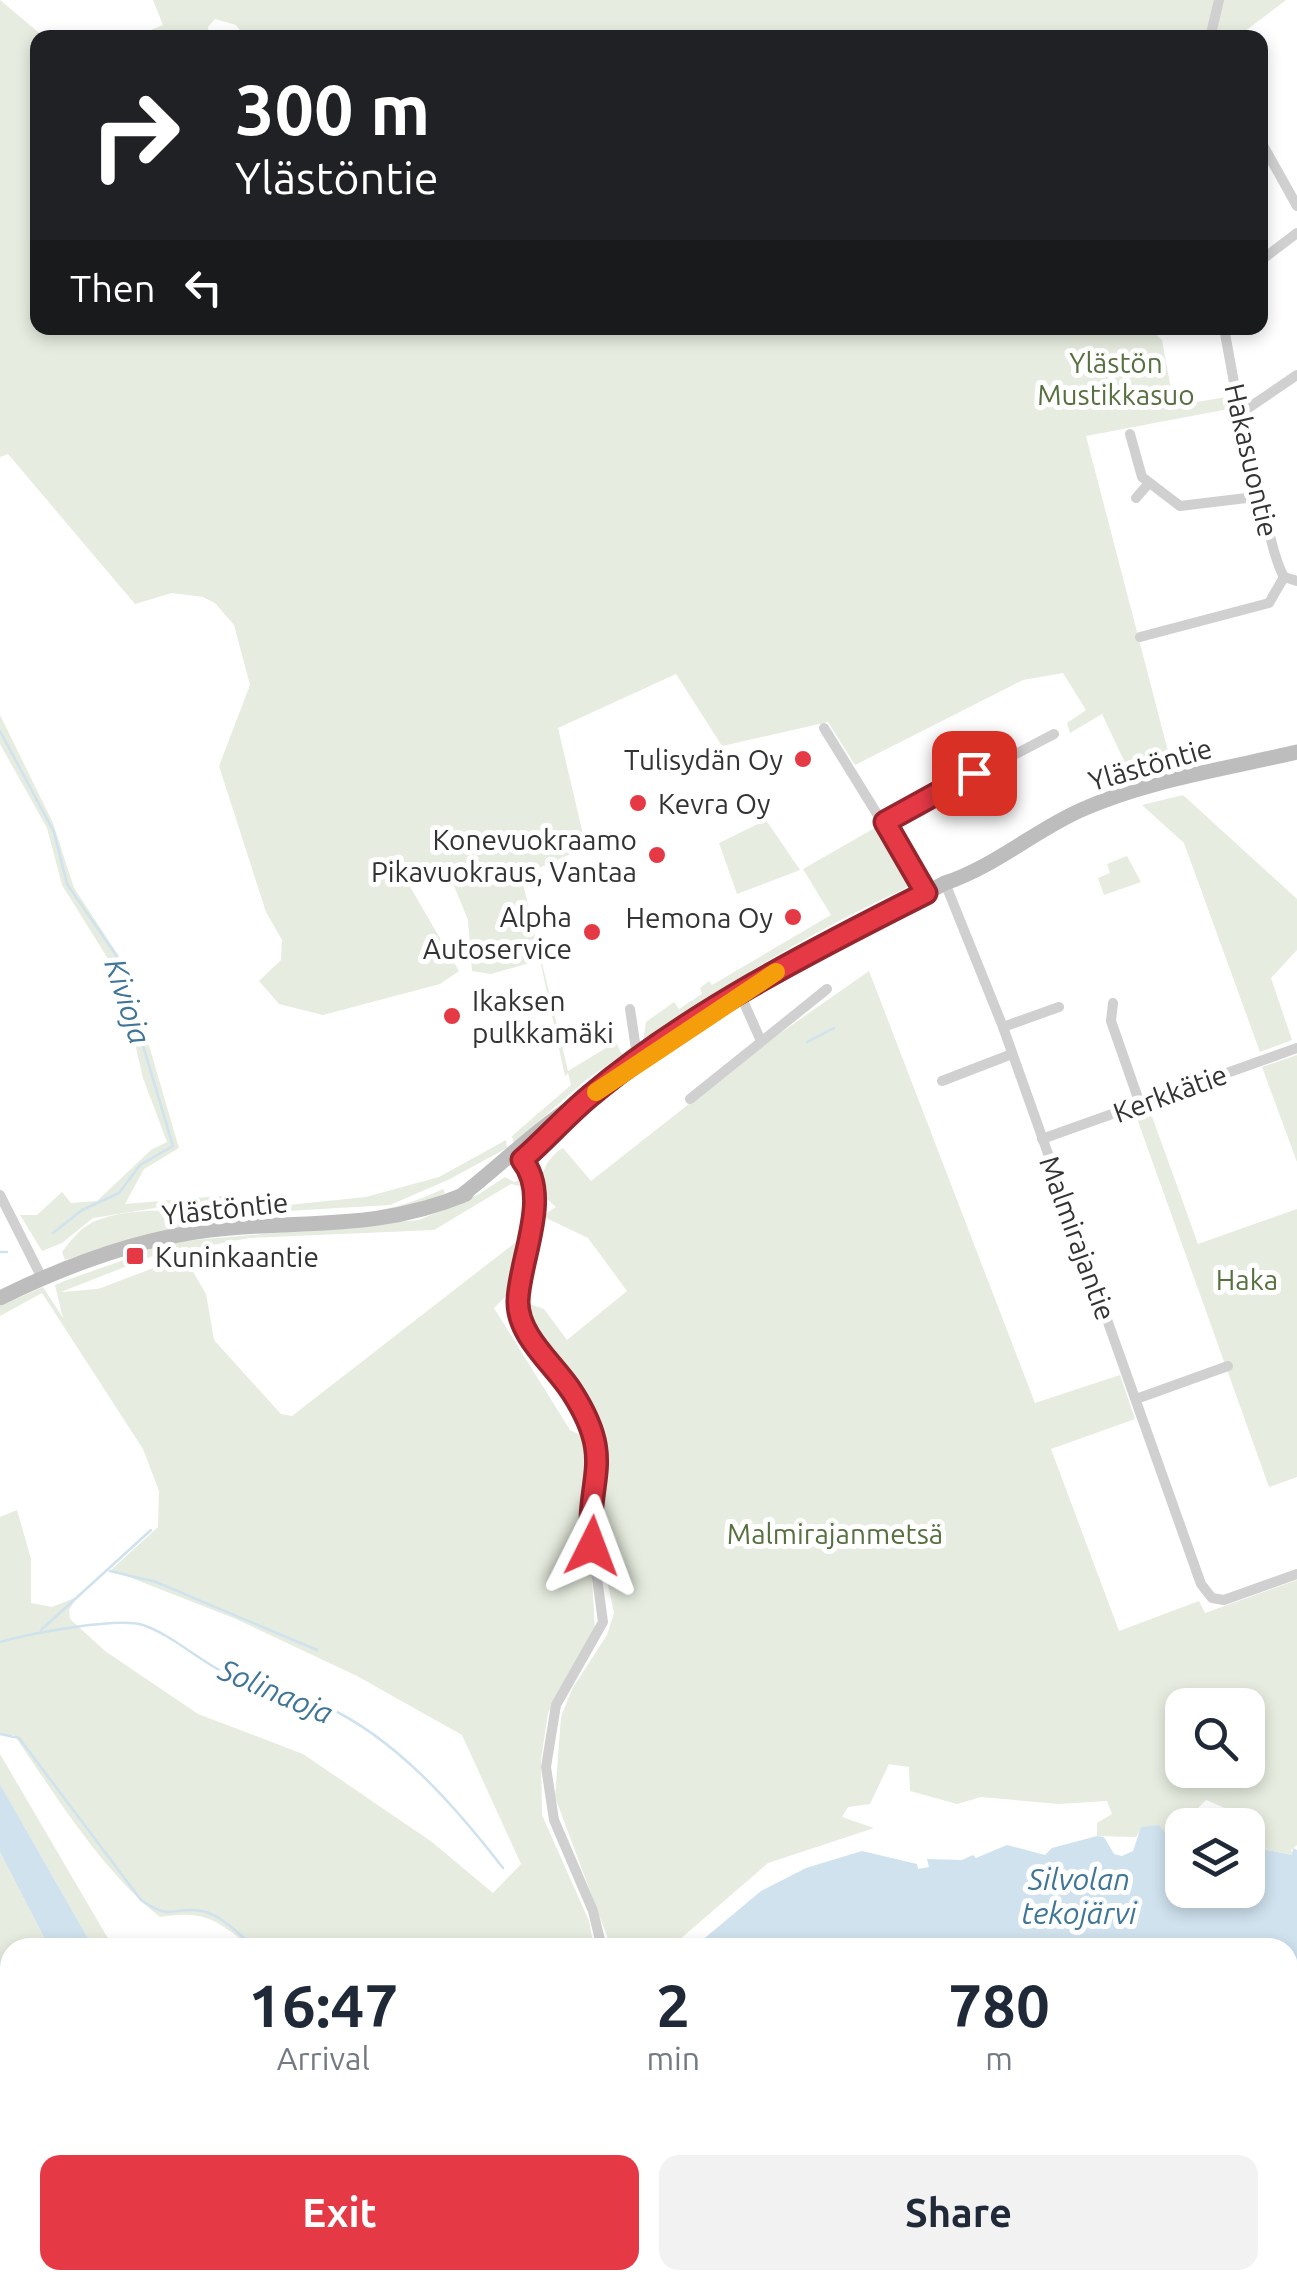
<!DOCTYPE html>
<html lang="en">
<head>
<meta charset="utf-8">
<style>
  :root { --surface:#fff; --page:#f2f2f3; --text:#1f2937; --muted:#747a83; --accent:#e63946 }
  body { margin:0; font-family:Ubuntu,sans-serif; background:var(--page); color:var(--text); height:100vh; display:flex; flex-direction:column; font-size:38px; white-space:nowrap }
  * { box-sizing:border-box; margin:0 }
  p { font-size:32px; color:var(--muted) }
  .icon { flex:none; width:55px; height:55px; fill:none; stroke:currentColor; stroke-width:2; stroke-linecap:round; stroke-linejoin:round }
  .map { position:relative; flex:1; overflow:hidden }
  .panel { position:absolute; left:0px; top:1938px; width:1298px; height:352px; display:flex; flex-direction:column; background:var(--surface); border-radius:30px 30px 0 0; box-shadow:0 5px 15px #0003 }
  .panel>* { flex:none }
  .hud { position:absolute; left:30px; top:30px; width:1238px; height:305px; border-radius:20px; box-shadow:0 5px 15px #0003; background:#202124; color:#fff; overflow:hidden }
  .controls { position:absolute; left:1165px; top:1688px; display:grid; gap:20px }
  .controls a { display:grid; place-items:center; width:100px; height:100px; border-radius:20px; background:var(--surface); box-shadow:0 5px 15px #0003; font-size:50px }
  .pin { position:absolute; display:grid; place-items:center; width:85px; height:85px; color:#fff; margin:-42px; border-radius:20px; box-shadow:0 5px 15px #0006 }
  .me { position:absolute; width:110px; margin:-55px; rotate:3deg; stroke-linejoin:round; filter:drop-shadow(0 0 8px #0008) }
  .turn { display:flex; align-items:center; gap:35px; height:210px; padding:0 40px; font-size:45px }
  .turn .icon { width:130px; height:130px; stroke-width:2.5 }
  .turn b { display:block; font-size:70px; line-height:85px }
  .then { display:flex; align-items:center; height:95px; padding:0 40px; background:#0003; gap:20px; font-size:38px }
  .eta { display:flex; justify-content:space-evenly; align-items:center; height:170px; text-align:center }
  .eta b { font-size:60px; font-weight:600; line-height:70px }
  .button { display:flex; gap:20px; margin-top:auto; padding:20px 40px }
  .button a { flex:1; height:115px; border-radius:20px; background:var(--accent); color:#fff; font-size:40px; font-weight:600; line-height:115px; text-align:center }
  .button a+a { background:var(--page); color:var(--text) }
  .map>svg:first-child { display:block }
</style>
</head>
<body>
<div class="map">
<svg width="1297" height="2288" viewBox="0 0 1297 2288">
  <rect width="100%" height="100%" fill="#fff"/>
  <g fill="#e6ecdf" fill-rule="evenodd">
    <path d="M0,0L44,37L38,38V328H1149L1162,340L1174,406L1232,396L1234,408L1086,436L1169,755L1127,767L1102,714L1070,733L1067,723L1086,710L1063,673L1023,680L855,765L828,722L722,746L676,674L558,728L586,847L521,876L568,1071L616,1042L622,1055L586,1080L514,1143L512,1136L571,1085L568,1073L565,1076L540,960L491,974L472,971L468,920L446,866L405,878L459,971L440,984L323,1015L279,1004L259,981L281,960L282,940L266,912L219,766L250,685L234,625L215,603L203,597L172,593L135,604L8,454L0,457Z"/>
    <path d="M153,0H1286L1236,38H246L236,25L215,19L208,27L209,37L131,38L163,25Z"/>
    <path d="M0,715L53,823L74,888L126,967L179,1148L144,1169L125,1204L220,1196L278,1206L366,1197L439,1177L506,1140L507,1148L448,1180L390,1205L270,1212L192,1202L93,1218L62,1243L42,1251L20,1215H37L62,1192L71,1203L97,1201L151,1150L167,1142L143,1078L120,978L62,885L47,828L0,744Z"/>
    <path d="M1183,795L1297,899V950L1271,978L1292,1040L1260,1052L1184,843L1142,805Z"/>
    <path d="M766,820L800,870L737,894L719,843Z"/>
    <path d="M880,825L911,875L912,885C817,929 731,980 643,1041L646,1022L674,1002L679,1009L702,994L700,988L709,981L712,985L831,915L803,869Z"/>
    <path d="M1127,856L1141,882L1104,895L1098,878L1110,873L1107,864Z"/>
    <path d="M869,971L1035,1403L1120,1375L1135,1419L1051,1449L1119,1631L1199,1601L1205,1613L1297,1580V1845L1291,1850L1293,1855L1248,1846L1246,1817L1206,1800L1171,1835L1142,1827L1136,1837L1097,1836V1823L1112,1814L1107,1801L1059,1804L981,1797L957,1804L910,1791L909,1767L889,1764L870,1804L848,1807L842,1817L874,1828L768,1863L671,1947H611L555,1797L561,1717L572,1689L607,1635L614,1613L595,1524L606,1458L592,1415L533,1333L521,1301L544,1309L567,1340L627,1291L588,1238L542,1216L556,1207L540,1193C539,1175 548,1156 563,1148L591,1181L769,1041ZM1182,1705H1248V1770H1182Z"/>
    <path d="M1297,1055V1162L1262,1067Z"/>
    <path d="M1149,1108L1198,1244L1297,1209V1477L1269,1487L1135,1113Z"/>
    <path d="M505,1177L514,1182L526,1178L530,1188L511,1184L434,1230L249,1238L181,1251L206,1294L214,1340L281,1414L292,1416L516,1242L517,1285L494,1308L570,1430L589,1439L593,1452L580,1543L592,1577L595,1631L548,1713L541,1760L542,1815L589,1921L594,1947H251C215,1920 207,1910 160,1917C101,1870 57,1797 14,1735H0V1517L17,1510L31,1559V1603L52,1607L77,1597L69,1610L70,1619L105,1651L198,1714L303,1754L432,1842L493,1893L521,1864L462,1735L357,1676L236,1619L111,1570L158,1527L159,1491L143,1449L42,1293L0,1316V1306L43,1287L63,1318L55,1285C93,1269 130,1261 162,1243L419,1220L479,1194ZM163,1252L167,1263L98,1289L61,1292Z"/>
    <path d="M443,1189L445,1193C381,1231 296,1217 224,1224C169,1228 117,1243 65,1260L62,1252C68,1244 79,1230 88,1225C124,1203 208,1212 248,1215C312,1222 384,1218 443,1189Z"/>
    <path d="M0,1754L113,1947H93L0,1784Z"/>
    <path d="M0,1852L49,1947L10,1948V2280H214L219,2288H0Z"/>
    <path d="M323,2280H536V2288H325Z"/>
  </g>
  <g fill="#cfe2ee">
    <path d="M0,1784L93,1947H49L0,1852Z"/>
    <path d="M1159,1825L1182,1855V1890H1248V1846L1292,1855L1293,1848L1297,1850V2288H588L586,2280H1288V1948L694,1947L761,1891L806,1868L862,1851L917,1864L918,1869L929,1867L927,1859L962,1860L973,1855L976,1858L1007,1845L1045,1855L1052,1848L1097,1836L1104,1837L1114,1854L1122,1856L1133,1851L1141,1827Z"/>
  </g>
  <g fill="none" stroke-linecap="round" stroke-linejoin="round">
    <g stroke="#cfe2ee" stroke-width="2.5">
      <path d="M0,731L54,832L67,884L116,955L173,1146L140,1165L119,1193L82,1210L53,1233"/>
      <path d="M807,1042L834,1028"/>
      <path d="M0,1252H7"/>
      <path d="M110,1571L156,1582L317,1650"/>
      <path d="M41,1630L151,1530"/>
      <path d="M0,1642C28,1634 116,1617 143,1625C175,1636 203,1665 235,1678C264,1689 295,1692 323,1705C396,1738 455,1806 503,1868"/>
      <path d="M0,1734L19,1738L141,1900C173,1922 171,1906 202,1911C222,1915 240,1935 255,1948"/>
      <path d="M326,2280L328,2288"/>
      <path d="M0,2282L10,2276"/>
    </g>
    <g stroke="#d0d0d0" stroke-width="10">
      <path d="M1210,38L1219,0"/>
      <path d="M1260,140L1297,206"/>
      <path d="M1260,261L1297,233"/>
      <path d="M1224,328L1255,497C1271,522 1270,552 1284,577L1297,581"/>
      <path d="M1241,413L1297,375"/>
      <path d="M1130,434L1142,477L1180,506L1255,497"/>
      <path d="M1136,498L1149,483"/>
      <path d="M1140,637L1269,603L1284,577"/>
      <path d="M824,728L926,893"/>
      <path d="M885,822L1054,734"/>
      <path d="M945,883L1003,1027L1201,1584L1212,1598L1224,1600L1297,1574"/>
      <path d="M740,994L761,1041"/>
      <path d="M1113,1003L1111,1021L1140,1104"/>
      <path d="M630,1009L636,1049L643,1058"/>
      <path d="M1003,1027L1059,1007"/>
      <path d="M942,1081L1012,1054"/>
      <path d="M690,1099L827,989"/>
      <path d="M1042,1139L1297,1048"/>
      <path d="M516,1153L532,1172L533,1191L518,1301L521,1321L573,1393L598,1441L590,1527L603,1622L556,1705L546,1767L554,1820L593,1911L602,1948"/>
      <path d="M0,1195L42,1278"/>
      <path d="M1136,1399L1228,1366"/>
      <path d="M543,2280L544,2288"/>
    </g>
    <g stroke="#bdbdbd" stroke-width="15">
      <path d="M461,1196C495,1170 526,1139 561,1114C685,1027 811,953 945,883C994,867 1034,831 1081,810C1148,780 1226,769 1297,752"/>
      <path d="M0,1298C67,1265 136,1239 210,1230C304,1219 375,1232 466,1194"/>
    </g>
  </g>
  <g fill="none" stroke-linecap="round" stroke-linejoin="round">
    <g stroke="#96252e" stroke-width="25">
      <path id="route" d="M592,1546C585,1477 617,1462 572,1392C555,1365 517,1336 518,1301C519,1260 552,1196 522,1160C546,1139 566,1116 590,1096C687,1014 813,950 926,893L885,822L974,773"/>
    </g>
    <use href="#route" stroke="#e63946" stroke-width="18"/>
    <path stroke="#f59e0b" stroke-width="18" d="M596,1092L776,972"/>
  </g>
  <g fill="#e63946" stroke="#fff" stroke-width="4">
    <circle cx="803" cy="759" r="10"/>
    <circle cx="638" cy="803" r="10"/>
    <circle cx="657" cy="855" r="10"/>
    <circle cx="793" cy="917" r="10"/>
    <circle cx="592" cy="932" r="10"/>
    <circle cx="452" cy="1016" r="10"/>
    <rect x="125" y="1246" width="20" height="20" rx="5"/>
  </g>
  <g text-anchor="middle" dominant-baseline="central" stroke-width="10" stroke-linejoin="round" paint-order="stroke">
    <g font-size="28" fill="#56703f" stroke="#fff">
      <text x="1116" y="362">Ylästön<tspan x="1116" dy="32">Mustikkasuo</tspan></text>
      <text x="1247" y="1279">Haka</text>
      <text x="835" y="1533">Malmirajanmetsä</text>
    </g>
    <g font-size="28" fill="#333" stroke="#fff">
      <text transform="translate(1252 460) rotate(77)">Hakasuontie</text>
      <text transform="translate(1150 764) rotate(-16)">Ylästöntie</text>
      <text transform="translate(1170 1093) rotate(-20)">Kerkkätie</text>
      <text transform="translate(225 1208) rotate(-6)">Ylästöntie</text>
      <text transform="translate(1078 1238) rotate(70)">Malmirajantie</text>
    </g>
    <g font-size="28" fill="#333" stroke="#fff" text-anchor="end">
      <text x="783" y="759">Tulisydän Oy</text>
      <text x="658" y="803" text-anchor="start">Kevra Oy</text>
      <text x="637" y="839">Konevuokraamo<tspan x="637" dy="32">Pikavuokraus, Vantaa</tspan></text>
      <text x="572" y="916">Alpha<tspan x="572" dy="32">Autoservice</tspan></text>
      <text x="773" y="917">Hemona Oy</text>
      <text x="472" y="1000" text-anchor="start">Ikaksen<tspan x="472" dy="32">pulkkamäki</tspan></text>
      <text x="155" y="1256" text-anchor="start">Kuninkaantie</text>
    </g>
    <g font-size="30" font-style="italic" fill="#3f7597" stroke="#fff">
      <text transform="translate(128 1001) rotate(72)">Kivioja</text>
      <text transform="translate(276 1691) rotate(23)">Solinaoja</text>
      <text x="1079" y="1879">Silvolan<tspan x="1079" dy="34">tekojärvi</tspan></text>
    </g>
  </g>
</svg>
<div class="controls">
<a><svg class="icon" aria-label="search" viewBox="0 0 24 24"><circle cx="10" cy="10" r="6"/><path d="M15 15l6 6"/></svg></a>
<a><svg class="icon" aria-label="layers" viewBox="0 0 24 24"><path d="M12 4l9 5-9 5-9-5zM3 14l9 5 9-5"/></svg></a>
</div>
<div class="pin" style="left:974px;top:773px;background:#d93025"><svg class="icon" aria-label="arrive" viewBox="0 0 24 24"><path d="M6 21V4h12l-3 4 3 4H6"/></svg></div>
<svg class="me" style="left:592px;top:1546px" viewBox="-20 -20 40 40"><path d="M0-17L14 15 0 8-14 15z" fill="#e63946" stroke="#fff" stroke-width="4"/></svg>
<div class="hud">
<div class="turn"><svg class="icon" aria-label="right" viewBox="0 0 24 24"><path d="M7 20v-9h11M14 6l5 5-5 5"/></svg><div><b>300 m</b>Ylästöntie</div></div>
<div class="then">Then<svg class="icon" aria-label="left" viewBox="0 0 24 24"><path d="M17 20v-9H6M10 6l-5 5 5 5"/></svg></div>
</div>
<section class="panel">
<div class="eta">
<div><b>16:47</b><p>Arrival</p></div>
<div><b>2</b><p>min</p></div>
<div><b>780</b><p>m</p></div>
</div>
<div class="button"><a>Exit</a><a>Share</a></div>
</section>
</div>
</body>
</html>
